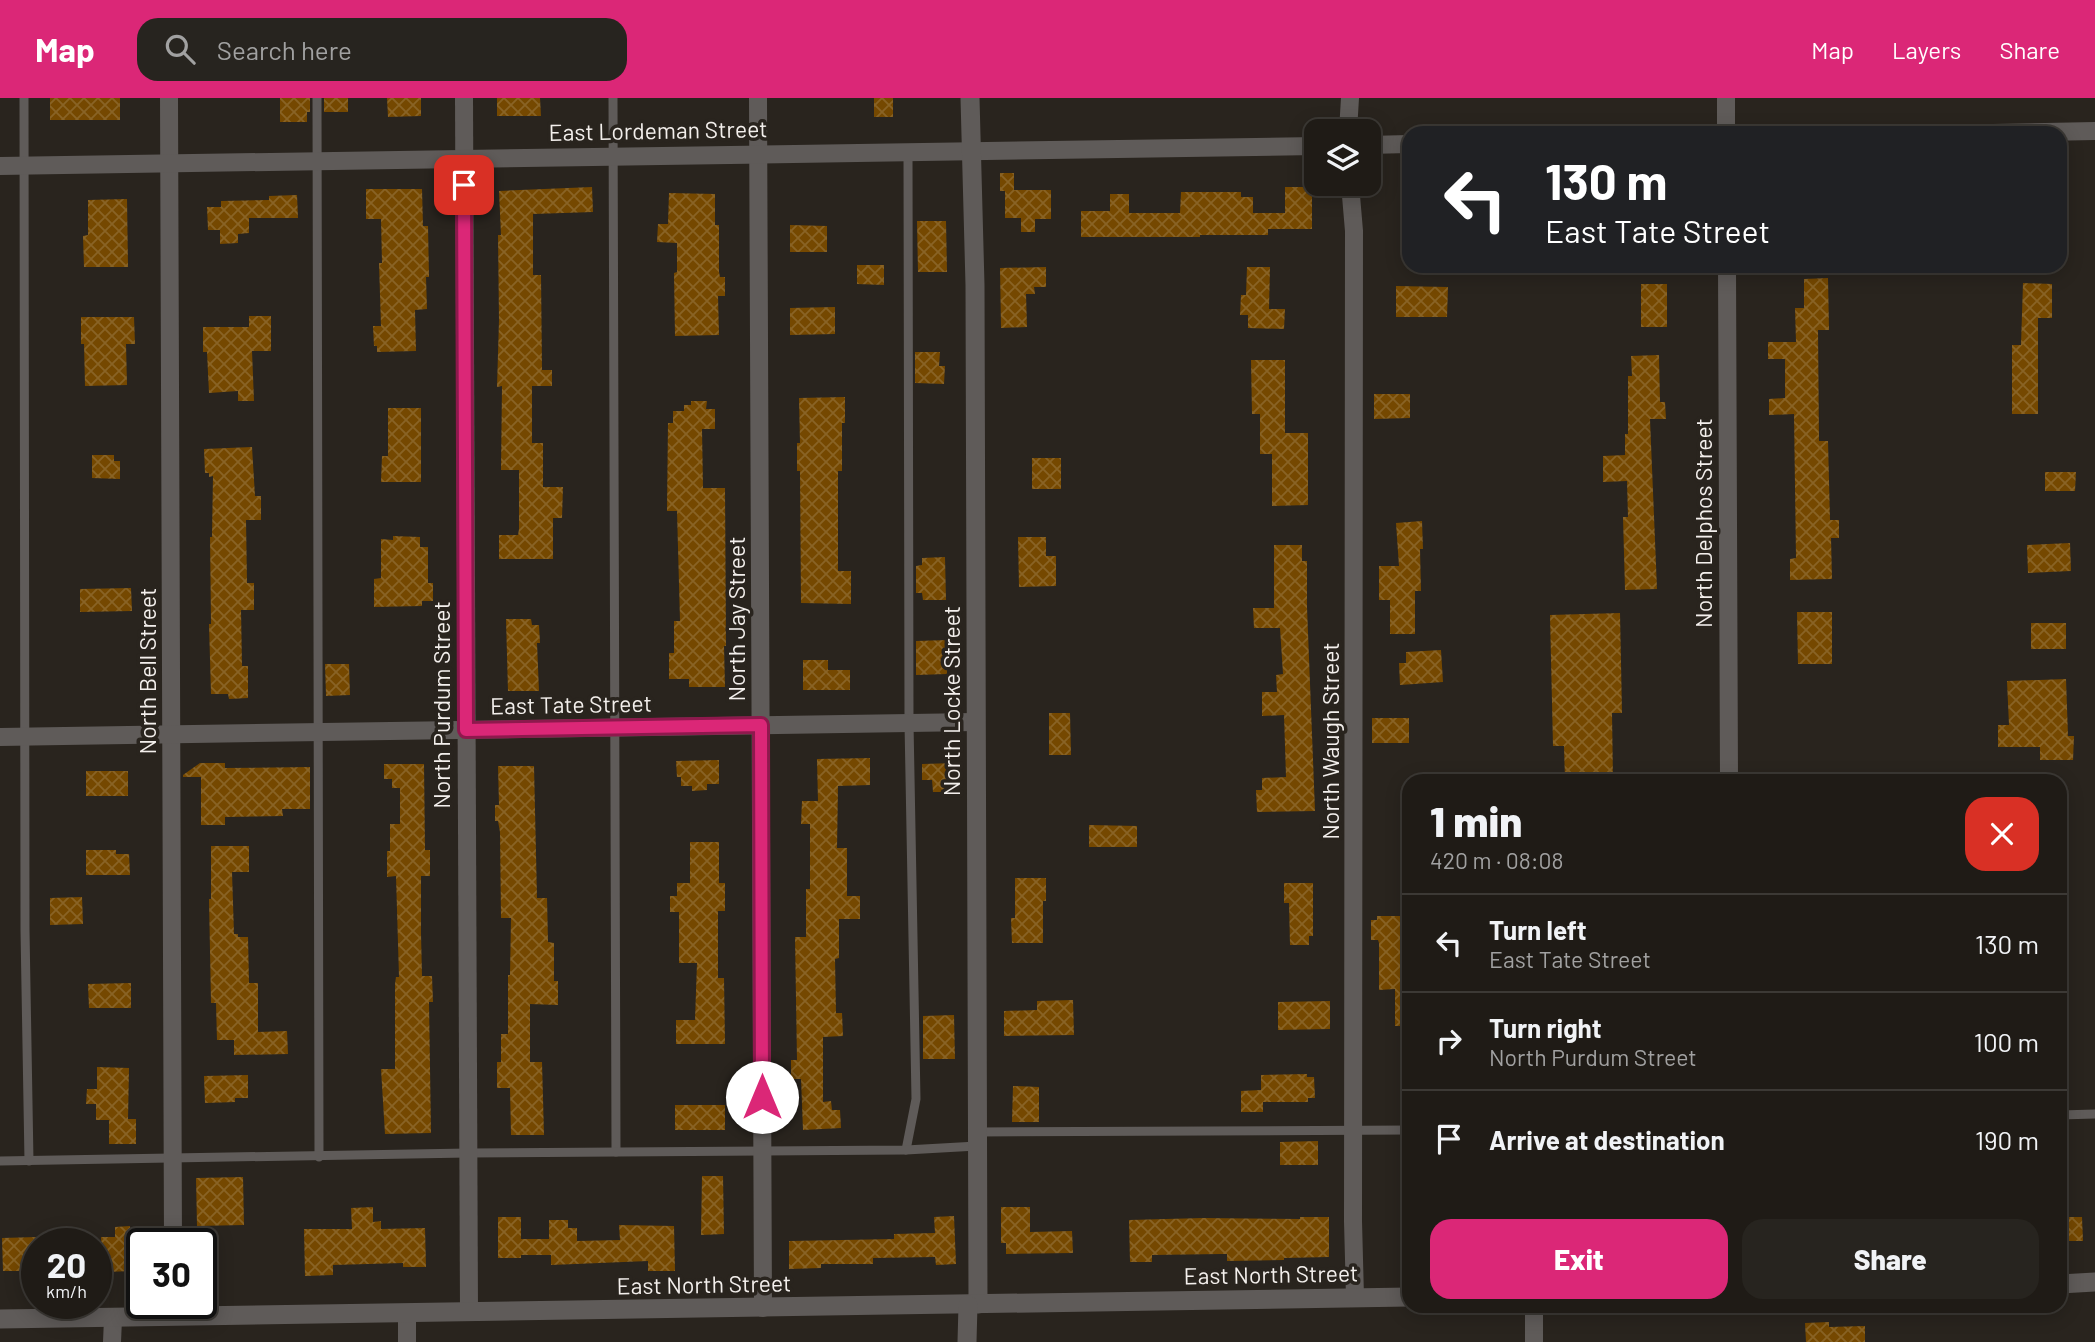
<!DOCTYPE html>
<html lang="en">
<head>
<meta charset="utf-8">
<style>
  :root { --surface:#1f1b16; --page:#27241f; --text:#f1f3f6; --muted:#a1a1a1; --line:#3c3935; --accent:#db2777 }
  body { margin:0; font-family:Barlow,sans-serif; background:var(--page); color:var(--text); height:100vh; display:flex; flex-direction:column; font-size:26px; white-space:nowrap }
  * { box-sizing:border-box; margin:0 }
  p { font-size:23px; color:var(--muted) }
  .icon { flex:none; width:38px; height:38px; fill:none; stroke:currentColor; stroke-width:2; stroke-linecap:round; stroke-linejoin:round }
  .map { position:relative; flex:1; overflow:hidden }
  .panel { position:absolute; left:1402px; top:676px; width:665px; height:539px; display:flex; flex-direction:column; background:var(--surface); border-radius:21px; box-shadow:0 4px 18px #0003,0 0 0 2px var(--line) }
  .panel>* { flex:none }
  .hud { position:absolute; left:1402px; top:28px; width:665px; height:147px; border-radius:21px; box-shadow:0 4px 18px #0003,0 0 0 2px var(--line); background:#202124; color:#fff; overflow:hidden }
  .controls { position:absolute; left:1304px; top:21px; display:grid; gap:14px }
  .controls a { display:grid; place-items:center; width:77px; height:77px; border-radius:14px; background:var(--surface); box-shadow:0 4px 18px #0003,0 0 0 2px var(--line); font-size:35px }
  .speed { position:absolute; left:21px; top:1130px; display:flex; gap:14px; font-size:35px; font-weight:700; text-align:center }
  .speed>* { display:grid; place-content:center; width:91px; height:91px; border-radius:50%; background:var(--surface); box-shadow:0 4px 18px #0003,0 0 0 2px var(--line); line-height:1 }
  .speed small { font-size:18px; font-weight:400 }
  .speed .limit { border:4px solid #111; border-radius:10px; background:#fff; color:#111 }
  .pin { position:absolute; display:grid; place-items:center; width:60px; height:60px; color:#fff; margin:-30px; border-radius:14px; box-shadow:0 4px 10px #0006 }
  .me { position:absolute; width:77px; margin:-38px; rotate:0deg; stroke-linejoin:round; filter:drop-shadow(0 0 5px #0008) }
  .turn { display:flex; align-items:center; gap:24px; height:147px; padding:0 28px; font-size:32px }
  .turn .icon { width:91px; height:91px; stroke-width:2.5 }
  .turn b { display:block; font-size:49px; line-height:60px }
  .round { display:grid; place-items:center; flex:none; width:74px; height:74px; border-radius:21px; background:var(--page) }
  .summary { display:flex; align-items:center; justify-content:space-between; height:119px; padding:0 28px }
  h1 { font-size:42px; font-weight:800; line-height:52px }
  .action { display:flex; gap:14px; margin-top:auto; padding:14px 28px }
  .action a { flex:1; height:80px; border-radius:21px; background:var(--accent); color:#fff; font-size:28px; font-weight:800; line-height:80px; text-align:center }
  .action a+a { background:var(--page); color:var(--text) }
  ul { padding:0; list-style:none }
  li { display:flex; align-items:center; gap:21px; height:98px; padding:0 28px; border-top:2px solid var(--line) }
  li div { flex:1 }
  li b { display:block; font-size:26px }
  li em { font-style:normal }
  header { display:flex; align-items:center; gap:42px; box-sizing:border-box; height:98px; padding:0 35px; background:var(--accent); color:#fff }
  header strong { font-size:33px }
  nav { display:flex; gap:38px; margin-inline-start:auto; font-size:24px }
  .search { width:490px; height:63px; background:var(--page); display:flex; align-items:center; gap:18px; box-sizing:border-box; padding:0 24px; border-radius:21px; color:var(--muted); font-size:26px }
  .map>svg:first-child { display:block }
</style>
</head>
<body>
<header>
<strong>Map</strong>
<div class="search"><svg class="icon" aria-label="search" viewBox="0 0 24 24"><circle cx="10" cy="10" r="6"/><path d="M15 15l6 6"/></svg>Search here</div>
<nav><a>Map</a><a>Layers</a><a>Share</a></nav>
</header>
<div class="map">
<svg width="2095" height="1244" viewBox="0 0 2095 1244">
  <defs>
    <pattern id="building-cross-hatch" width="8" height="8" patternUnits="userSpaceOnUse" patternTransform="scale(1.75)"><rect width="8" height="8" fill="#754800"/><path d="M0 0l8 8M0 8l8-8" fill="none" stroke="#896325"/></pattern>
  </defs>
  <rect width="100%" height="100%" fill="#29241e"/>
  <g fill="url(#building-cross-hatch)">
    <rect x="50" y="0" width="70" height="22"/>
    <path d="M280,0H310V14H307V24H280Z"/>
    <rect x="324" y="0" width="24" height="14"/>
    <path d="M387,0H421V18L388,19Z"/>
    <path d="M497,0H540L541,18H497Z"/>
    <rect x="874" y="0" width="19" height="19"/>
    <path d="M1000,75H1014V92H1051V121H1035V134H1021V120H1005V93H1000Z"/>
    <path d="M592,89L593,114L533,116V177H541L542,272H552V288H532V345H543V389H563L562,420H553V461H499V437H518L519,431V372H501L502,288L497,289L499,222L498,137H501L499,93Z"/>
    <path d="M1285,89H1312V131H1268V137H1200V139H1081V113H1110V96H1129V115H1180L1181,94H1241V99H1253V115H1285Z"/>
    <path d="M366,91H422L423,128H428L429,179H426L427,211L415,212L416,253L377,254V248H374L373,228H381L379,165H382L381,121H366Z"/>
    <path d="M669,95L715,96V127H719V174L720,179H725V198H718L719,237L675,238L674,175L677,174V145L657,144L658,126H668Z"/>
    <path d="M297,97L298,120H249V135L238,136V145L220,146V132H208L207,109H221V103L269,102V98Z"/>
    <path d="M127,101L128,169H84L83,138L88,137V102Z"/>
    <path d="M917,123H946L947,174H918Z"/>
    <path d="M790,127L827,128V154H790Z"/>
    <path d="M857,167H884V187L857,186Z"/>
    <path d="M1046,169V189H1034L1035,196H1026L1027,229L1001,230L1000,170Z"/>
    <path d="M1247,169H1270L1269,211H1285L1284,231L1248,230V217H1240L1241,197H1246Z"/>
    <path d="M1828,180L1829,232H1818L1819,343H1828L1830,422H1839V440H1831L1832,481L1790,482V461L1796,460L1794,316L1769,317V301L1785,300V261H1768V244H1796L1795,210H1804V181Z"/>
    <path d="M2023,185L2052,186V220H2038V316H2012V247H2021Z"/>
    <rect x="1641" y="186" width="26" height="43"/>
    <path d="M1396,188L1448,189L1447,219H1396Z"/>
    <path d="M835,209V236L790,237V210Z"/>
    <path d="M249,218H271V253H252L254,303H238V293L209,295L207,254H203V229H249Z"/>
    <path d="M81,219H134L135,246H126L127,287L85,288L84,246H81Z"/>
    <path d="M915,254H940L939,268H945L944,286L915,285Z"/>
    <path d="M1659,257L1660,304H1665L1666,321H1650L1657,491L1625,492L1623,419H1628L1627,383L1603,384V358L1625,357V336H1628V278H1632L1631,258Z"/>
    <path d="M1251,262H1285V335H1308V407L1272,408V356H1260V316H1252Z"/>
    <path d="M1374,296H1410V320L1374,321Z"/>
    <path d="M845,299V325H842V373H838V473H851V506L801,505L800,373H797V345H800L799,300Z"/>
    <path d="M691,303H707L706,311H715V331H702L703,390H725L726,548H724L725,589H689V581H669V555H674V523H680L677,413H667L668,325H673V313H684V307H691Z"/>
    <path d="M388,310H421V384H381L382,358H388Z"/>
    <path d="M252,349L255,398H261V422H246L247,485H254V512H241L242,568H248V600L229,601L228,596H211L209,526H211L210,439H212L213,378L209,379V375H205L204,351Z"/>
    <path d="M92,357H114V363H120V381L92,380Z"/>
    <rect x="1032" y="360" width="29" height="31"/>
    <path d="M2045,374H2076L2075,393H2045Z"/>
    <path d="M1422,423L1423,451H1420L1421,493H1415V536H1390V502H1379V468H1399L1396,425Z"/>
    <path d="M393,438L420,439V449H428V485H433V503H422V508L374,509V481L381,480V441L393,442Z"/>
    <path d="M1018,439H1046V458H1056V488L1019,489Z"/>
    <path d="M2070,445L2071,473L2028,475L2027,447Z"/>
    <path d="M1274,447H1302V463H1307V509L1315,713L1257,714L1256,692H1262V680L1286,679L1284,617L1262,618V594H1277L1276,577L1283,576L1280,530H1254L1253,510H1274Z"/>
    <path d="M945,459L946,502H923L922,495H916V468L922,467V460Z"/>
    <path d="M131,490L132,513L80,514V491Z"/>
    <path d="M1797,514H1832V566H1798Z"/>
    <path d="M1620,515L1622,615H1612L1613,682H1565L1564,648H1553L1550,517Z"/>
    <path d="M506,521H531L532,527H539L540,545H537L539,593H508Z"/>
    <rect x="2031" y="525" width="35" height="26"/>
    <path d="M947,542V576L916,577V543Z"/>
    <path d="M1441,552L1443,584L1400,587L1399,565H1406V554Z"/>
    <path d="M803,562H828V572H850V592H803Z"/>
    <path d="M325,566H349L350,597L326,598Z"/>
    <path d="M2066,581L2068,638H2074L2073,662H2040V649H1998V627H2009L2007,583Z"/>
    <path d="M1049,615H1070L1071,657H1049Z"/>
    <rect x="1372" y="620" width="37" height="25"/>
    <path d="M870,660V687L838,688L837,750H847V798H860V821H839V860L835,861L836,915H842L843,938L823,939V1004L831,1003L832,1012H840L841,1030L803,1032L801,981H791V962H797L795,839H806V791H810V726H801L802,703H818L817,661Z"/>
    <path d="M719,662V686H707V692L692,693V688H681V679H677L676,663Z"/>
    <path d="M200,665H225V670L310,669V711H282L283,718L225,719V727H201V679H183V677Z"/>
    <path d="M955,665L956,694H933L932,682H922V666Z"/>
    <path d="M384,666H424L425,752H430V778H421V836L422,878H432L433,904H429L431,1035L385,1036L381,971H395V886L396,879H399L396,778L387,779V753H390V726H400V690H392V681H384Z"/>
    <path d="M498,668H534L537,800H547L548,844L554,845V883H558V907L530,906V964H542L544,1037H511L510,990H497V964H501V936H508V877H510L511,820H501L500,734L498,723H495V707H499Z"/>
    <rect x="86" y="673" width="42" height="25"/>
    <path d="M1089,727L1137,728V749H1089Z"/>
    <path d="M690,744H719V785H725V813H718V880H724L725,946H676V922H695L697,865H679V814H670V798H677V785H690Z"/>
    <path d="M211,748H249V774H232L234,836H238V839H248L249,885H258V934L287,933L288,956L234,957V942H217L216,905H211L209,801H211Z"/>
    <path d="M86,752H116V756H129L130,777H86Z"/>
    <path d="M1015,780H1046V803H1043V845H1012L1011,820H1015Z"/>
    <path d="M1284,785H1313V838H1309V847H1290L1289,805H1284Z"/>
    <path d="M82,799L83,826L50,827V800Z"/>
    <path d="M1377,818H1409V845H1403V879H1409V928H1395V891L1379,892V845L1378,842H1371V822H1377Z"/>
    <path d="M131,885V910H89L88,886Z"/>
    <path d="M1073,902L1074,937L1004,938V913L1037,912V903Z"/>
    <path d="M1330,903V931L1278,932V904Z"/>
    <path d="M954,917L955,961H923V918Z"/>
    <path d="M97,969L129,970L128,1021H136V1046H109V1022H96V1006H86L87,991H97Z"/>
    <path d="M1307,976V979H1314L1315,1000H1308V1004H1263V1014H1241V993L1261,992V977Z"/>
    <path d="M248,977V1000H235V1004L205,1005L204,978Z"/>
    <path d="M1013,988L1039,989V1024H1012Z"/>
    <rect x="675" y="1007" width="50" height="25"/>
    <path d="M1318,1043V1067H1280V1044Z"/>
    <path d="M702,1078H723L724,1136L701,1137Z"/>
    <path d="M243,1079L244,1127L197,1128L196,1080Z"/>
    <path d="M373,1109V1124L381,1123V1131L425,1130L426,1169H403V1165L333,1167V1177L305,1178L304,1131H352L351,1110Z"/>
    <path d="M1001,1109H1030V1134L1072,1133L1073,1155L1006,1156V1145H1001Z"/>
    <path d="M954,1118L956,1166L936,1167L935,1159L873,1160V1166H821V1170L789,1171V1143L894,1141V1136L935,1135L934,1119Z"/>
    <path d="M498,1119H521V1141H549V1122H568V1130H577V1143L620,1142L619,1127L674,1128L675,1173H648V1163L551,1167V1157H521V1160H498Z"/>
    <path d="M1300,1119H1329V1159L1284,1160V1162L1227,1163V1156H1221L1152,1157V1164H1130L1129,1122L1203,1120L1300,1121Z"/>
    <path d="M2060,1119H2082L2083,1143H2060Z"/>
    <path d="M130,1128L132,1173L107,1174L106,1163H102L101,1139H115V1129Z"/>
    <path d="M37,1139V1169H29V1173H3L2,1140Z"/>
    <path d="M1829,1224V1229L1865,1228V1244H1806L1805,1225Z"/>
  </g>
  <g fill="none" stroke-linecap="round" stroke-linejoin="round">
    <g stroke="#5f5b59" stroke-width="9">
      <path d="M24,0L25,832L29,1063"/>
      <path d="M317,0L319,1059"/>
      <path d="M613,0L616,1054"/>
      <path d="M2060,1017L2095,1016"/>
      <path d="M977,1034L1409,1032"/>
      <path d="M906,1052L916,1001L909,625L908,54"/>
      <path d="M0,1063L468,1055L906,1052L977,1048"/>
    </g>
    <g stroke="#5f5b59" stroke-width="18">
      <path d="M169,0L173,1146"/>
      <path d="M464,0L469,1214"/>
      <path d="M758,0L763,1210"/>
      <path d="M1726,0V35"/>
      <path d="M1348,33L1350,0"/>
      <path d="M1993,35L2095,33"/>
      <path d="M1368,47L1409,46"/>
      <path d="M0,68L1316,48"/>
      <path d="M1350,86L1354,133L1353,1123L1355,1199"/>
      <path d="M1727,168L1729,682"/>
      <path d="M0,639L975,624"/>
      <path d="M1534,1208V1244"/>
      <path d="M112,1244L113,1221"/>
      <path d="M407,1244V1215"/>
    </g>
    <g stroke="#5f5b59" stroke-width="19">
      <path d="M970,0L975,187L978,1206"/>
      <path d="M2060,1186L2095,1184"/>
      <path d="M0,1221L1409,1199"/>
      <path d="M967,1244L968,1207"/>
    </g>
  </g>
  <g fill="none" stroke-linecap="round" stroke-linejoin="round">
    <g stroke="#8e194d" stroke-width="18">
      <path id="route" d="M464,87L466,632L761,627L762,999"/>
    </g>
    <use href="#route" stroke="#db2777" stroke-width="12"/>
  </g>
  <g text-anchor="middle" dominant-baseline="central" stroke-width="7" stroke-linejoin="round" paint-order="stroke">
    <g font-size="23" fill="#f3efec" stroke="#29241e">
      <text transform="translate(658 32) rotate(-1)">East Lordeman Street</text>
      <text transform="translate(1703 425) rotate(-90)">North Delphos Street</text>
      <text transform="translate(736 521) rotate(-90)">North Jay Street</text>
      <text transform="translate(147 573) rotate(-90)">North Bell Street</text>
      <text transform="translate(951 603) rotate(-90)">North Locke Street</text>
      <text transform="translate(571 606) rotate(-1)">East Tate Street</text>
      <text transform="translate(441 607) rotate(-90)">North Purdum Street</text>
      <text transform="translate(1330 643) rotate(-90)">North Waugh Street</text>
      <text transform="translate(1271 1176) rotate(-1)">East North Street</text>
      <text transform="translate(704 1186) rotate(-1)">East North Street</text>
    </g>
  </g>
</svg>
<div class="controls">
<a><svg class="icon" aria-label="layers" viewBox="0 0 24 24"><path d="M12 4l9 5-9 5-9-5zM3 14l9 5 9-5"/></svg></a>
</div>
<div class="speed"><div>20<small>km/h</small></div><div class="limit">30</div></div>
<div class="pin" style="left:464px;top:87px;background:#d93025"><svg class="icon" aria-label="arrive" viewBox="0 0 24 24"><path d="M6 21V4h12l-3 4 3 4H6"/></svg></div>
<svg class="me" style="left:762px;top:999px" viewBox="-20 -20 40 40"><circle r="19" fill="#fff"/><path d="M0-13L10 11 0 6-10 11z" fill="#db2777"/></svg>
<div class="hud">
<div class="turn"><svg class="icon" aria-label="left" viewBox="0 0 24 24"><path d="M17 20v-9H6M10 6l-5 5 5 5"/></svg><div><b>130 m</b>East Tate Street</div></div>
</div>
<section class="panel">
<div class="summary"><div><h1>1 min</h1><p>420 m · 08:08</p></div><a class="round" style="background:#d93025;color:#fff"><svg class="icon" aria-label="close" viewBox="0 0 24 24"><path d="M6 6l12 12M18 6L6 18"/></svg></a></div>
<ul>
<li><svg class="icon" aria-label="left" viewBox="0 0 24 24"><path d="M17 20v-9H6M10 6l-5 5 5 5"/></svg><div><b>Turn left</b><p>East Tate Street</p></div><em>130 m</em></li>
<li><svg class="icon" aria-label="right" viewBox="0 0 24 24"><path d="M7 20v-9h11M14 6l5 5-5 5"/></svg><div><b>Turn right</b><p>North Purdum Street</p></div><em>100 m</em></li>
<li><svg class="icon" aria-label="arrive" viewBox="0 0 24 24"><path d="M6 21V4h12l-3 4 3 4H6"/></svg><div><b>Arrive at destination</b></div><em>190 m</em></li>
</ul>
<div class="action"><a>Exit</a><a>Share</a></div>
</section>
</div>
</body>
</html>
